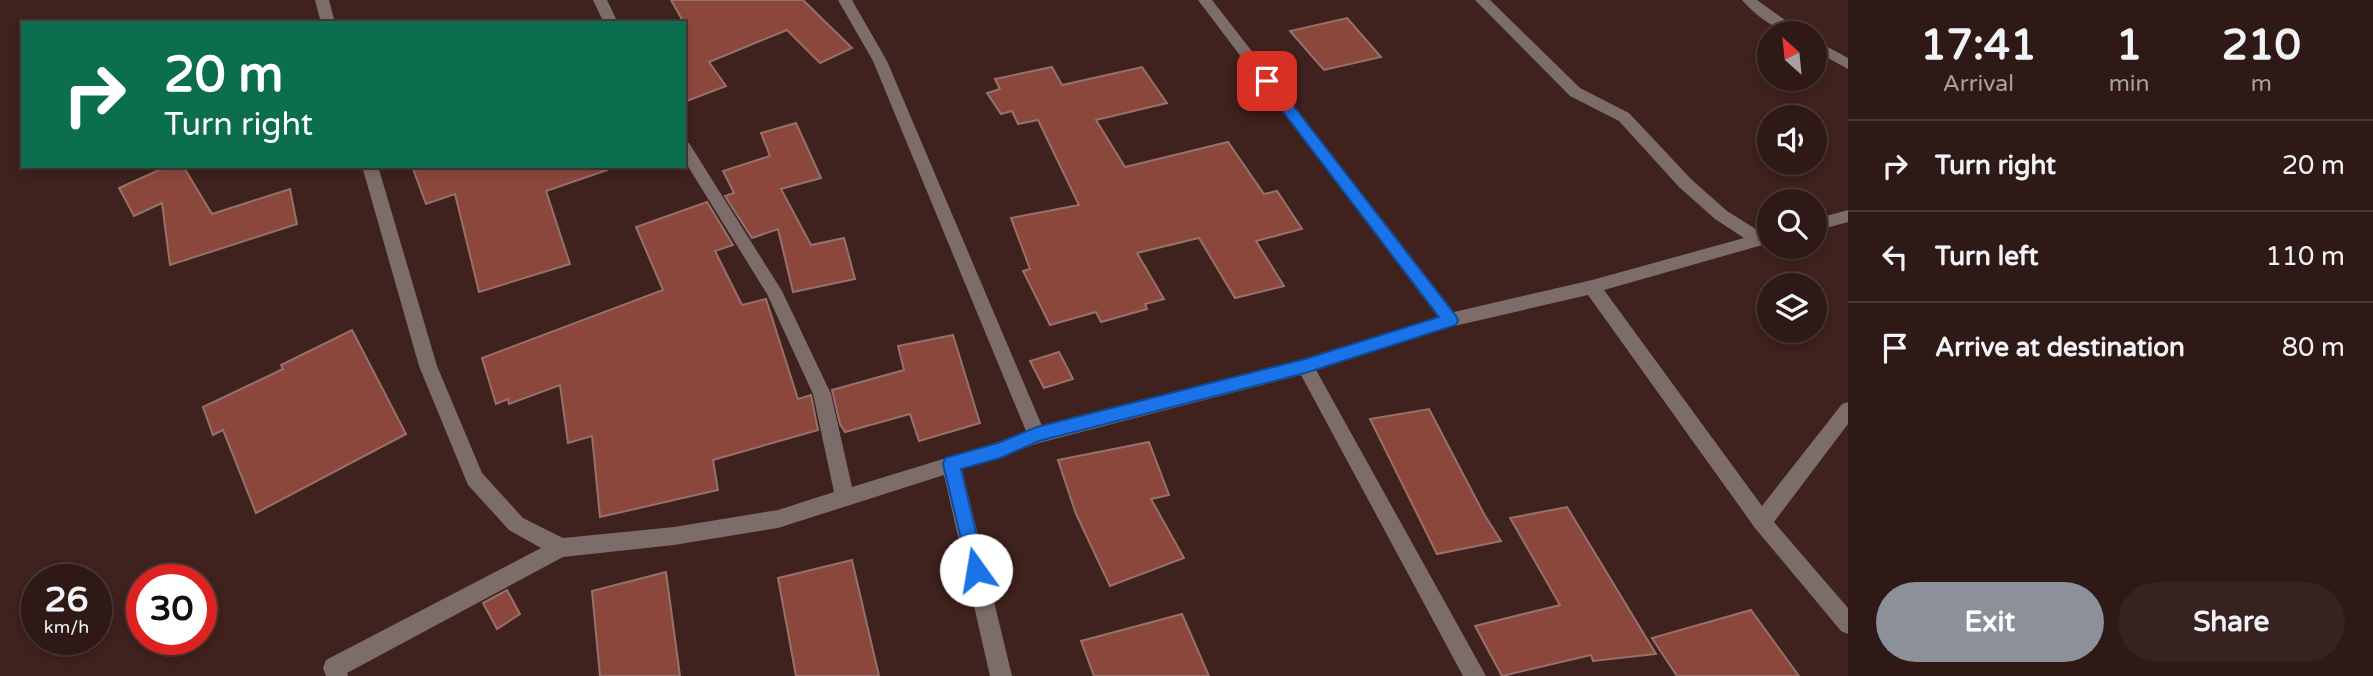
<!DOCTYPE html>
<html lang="en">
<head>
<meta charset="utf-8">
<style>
  :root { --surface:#2f1916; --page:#37221f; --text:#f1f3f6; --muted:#a7a0a1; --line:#4a3835; --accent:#8c9099 }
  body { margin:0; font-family:"Varela Round",sans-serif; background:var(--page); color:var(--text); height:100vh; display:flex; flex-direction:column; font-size:26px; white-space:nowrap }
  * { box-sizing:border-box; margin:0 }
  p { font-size:23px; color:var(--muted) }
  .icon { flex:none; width:38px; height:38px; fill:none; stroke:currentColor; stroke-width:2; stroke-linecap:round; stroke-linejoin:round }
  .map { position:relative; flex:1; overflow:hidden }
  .side { display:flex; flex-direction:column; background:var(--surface); width:525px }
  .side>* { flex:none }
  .hud { position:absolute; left:21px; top:21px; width:665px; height:147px; border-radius:0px; box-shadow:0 4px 10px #0003,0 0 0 2px var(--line); background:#0b6e4f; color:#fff; overflow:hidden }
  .needle { width:46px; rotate:333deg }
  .buttons { position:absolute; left:1757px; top:21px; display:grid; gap:14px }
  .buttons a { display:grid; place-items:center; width:70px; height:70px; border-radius:50%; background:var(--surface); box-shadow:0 4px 10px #0003,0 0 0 2px var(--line); font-size:35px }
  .speed { position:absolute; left:21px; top:564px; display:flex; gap:14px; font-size:35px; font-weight:700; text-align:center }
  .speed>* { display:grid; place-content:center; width:91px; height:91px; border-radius:50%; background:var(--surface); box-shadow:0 4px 10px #0003,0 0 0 2px var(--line); line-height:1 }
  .speed small { font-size:18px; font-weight:400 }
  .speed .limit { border:10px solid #d22; background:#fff; color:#111 }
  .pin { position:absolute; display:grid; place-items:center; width:60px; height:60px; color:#fff; margin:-30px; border-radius:14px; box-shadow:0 4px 10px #0006 }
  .me { position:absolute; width:77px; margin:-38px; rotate:347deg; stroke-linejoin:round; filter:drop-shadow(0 0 5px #0008) }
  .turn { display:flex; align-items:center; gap:24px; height:147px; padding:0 28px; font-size:32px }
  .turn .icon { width:91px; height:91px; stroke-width:2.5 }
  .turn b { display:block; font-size:49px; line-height:60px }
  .eta { display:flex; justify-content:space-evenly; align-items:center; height:119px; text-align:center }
  .eta b { font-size:42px; font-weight:700; line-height:49px }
  .action { display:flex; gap:14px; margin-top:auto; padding:14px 28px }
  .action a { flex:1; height:80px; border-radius:42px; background:var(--accent); color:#fff; font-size:28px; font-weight:700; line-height:80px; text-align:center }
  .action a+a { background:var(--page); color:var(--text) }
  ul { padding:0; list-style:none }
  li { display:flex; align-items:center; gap:21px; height:91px; padding:0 28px; border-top:2px solid var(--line) }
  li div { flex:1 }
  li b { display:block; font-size:26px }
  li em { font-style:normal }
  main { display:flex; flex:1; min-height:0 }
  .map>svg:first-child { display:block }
</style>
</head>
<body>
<main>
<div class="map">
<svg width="1848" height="676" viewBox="0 0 1848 676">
  <rect width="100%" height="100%" fill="#3f211d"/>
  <g fill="#8c473d" stroke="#95716a" stroke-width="2">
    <path d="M671,0H803L852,48L820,63L787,30L709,62L726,86L684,102V23Z"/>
    <path d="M1347,18L1381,57L1324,70L1290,31Z"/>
    <path d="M1052,67L1062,85L1142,67L1167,103L1096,120L1125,167L1228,142L1264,194L1277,191L1302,229L1256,241L1284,286L1235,298L1199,238L1137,253L1164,299L1145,304L1147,309L1101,322L1096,312L1050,325L1023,271L1030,269L1011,218L1079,205L1038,120L1018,124L1012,111L1001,114L987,93L1000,89L995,79Z"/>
    <path d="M796,123L821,178L781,189L811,245L844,238L855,279L793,292L778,229L752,238L725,196L734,193L723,171L770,156L761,133Z"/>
    <path d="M168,166H183L212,214L290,189L297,224L170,265L162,203L134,216L119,188Z"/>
    <path d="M412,166H606L607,170L546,191L570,264L479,292L455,194L426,204Z"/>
    <path d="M707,202L733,245L715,251L742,305L766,299L798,399L811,395L818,430L713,460L718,490L600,517L592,436L568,443L560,385L509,404L508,399L496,404L482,358L663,290L636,227Z"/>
    <path d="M352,330L406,434L256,513L223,430L213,435L203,407L283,369L281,365Z"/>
    <path d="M953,335L980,423L919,441L910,414L845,432L840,424L832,390L904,370L898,346Z"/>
    <path d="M1059,352L1073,379L1044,388L1030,361Z"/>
    <path d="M1429,409L1484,514L1501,541L1437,554L1370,419Z"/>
    <path d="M1149,442L1169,495L1151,499L1184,558L1110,586L1076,514L1058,460Z"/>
    <path d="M1567,507L1656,654L1593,661L1591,655L1502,676L1475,626L1560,605L1510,518Z"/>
    <path d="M852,560L879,676H796L778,578Z"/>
    <path d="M666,572L680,676H600L592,591Z"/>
    <path d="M507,590L520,614L497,629L483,603Z"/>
    <path d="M1751,610L1799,676H1677L1652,638Z"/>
    <path d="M1182,614L1209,676H1094L1081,641Z"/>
  </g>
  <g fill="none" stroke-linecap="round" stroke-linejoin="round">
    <g fill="#7d6d6a" fill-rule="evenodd">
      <path d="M315,0H329L335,23H321Z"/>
      <path d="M593,0H607L618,23H604Z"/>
      <path d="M838,0H852L887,61L1042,426L1305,359L1438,317L1198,0H1212L1454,312L1592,280L1744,238L1715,219L1679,187L1619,121L1570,96L1475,0H1490L1580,88L1629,113L1691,179L1727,211L1762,233L1769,231V243L1766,244L1604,290L1762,506L1842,404L1848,402V424L1774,522L1848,608V634L1841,631L1755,528L1588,295L1450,327L1316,370L1486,676H1463L1301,375L1039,443L962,469L1012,676H990L944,475L778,528L674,545L563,557L347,673L348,676H326L323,668L326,660L541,548L509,530L468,485L419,366L362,166H378L437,366L482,473L523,518L563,538L674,527L778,510L834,492L813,394L767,294L684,160V142L689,143L782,291L831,394L852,487L998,442L1026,431L873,61Z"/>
      <path d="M1742,0H1757L1803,33C1779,34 1758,18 1742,0Z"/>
      <path d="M1815,40L1848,58V69L1815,51Z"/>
      <path d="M1848,210V222L1815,231V219Z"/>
    </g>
  </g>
  <path fill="#1a73e8" stroke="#114b97" stroke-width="2" d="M1267,76L1272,78L1456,316L1458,320L1456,325L1305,373L1039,441L1000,458L961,469L985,570L983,576L976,579L970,576L943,464L945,458L998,443L1037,427L1305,359L1439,317L1262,84V78Z"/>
</svg>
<div class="buttons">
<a><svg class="needle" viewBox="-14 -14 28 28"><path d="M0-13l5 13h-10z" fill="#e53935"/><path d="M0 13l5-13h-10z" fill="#a7a0a1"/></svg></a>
<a><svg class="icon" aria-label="sound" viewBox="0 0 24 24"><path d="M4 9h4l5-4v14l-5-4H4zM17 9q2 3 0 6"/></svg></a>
<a><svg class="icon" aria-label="search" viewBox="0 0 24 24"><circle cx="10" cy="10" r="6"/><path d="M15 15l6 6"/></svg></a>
<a><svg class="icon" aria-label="layers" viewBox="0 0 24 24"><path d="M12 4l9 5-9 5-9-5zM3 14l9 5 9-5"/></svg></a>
</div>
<div class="speed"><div>26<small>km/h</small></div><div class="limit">30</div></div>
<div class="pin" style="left:1267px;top:81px;background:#d93025"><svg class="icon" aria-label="arrive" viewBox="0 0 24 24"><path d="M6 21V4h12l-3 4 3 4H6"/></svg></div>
<svg class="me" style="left:976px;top:570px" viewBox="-20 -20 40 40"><circle r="19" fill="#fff"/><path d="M0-13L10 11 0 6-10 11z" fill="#1a73e8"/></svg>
<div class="hud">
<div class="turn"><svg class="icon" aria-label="right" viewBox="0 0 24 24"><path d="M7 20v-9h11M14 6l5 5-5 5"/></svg><div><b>20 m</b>Turn right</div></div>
</div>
</div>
<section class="side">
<div class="eta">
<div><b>17:41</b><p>Arrival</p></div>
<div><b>1</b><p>min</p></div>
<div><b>210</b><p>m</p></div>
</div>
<ul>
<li><svg class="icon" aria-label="right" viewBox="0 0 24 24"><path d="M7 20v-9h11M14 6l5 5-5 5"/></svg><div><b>Turn right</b></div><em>20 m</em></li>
<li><svg class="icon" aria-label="left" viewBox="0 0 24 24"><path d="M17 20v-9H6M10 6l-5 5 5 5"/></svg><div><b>Turn left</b></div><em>110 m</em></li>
<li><svg class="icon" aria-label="arrive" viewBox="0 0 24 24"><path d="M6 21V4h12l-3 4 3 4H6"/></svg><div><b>Arrive at destination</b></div><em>80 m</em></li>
</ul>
<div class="action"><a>Exit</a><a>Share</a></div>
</section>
</main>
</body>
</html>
